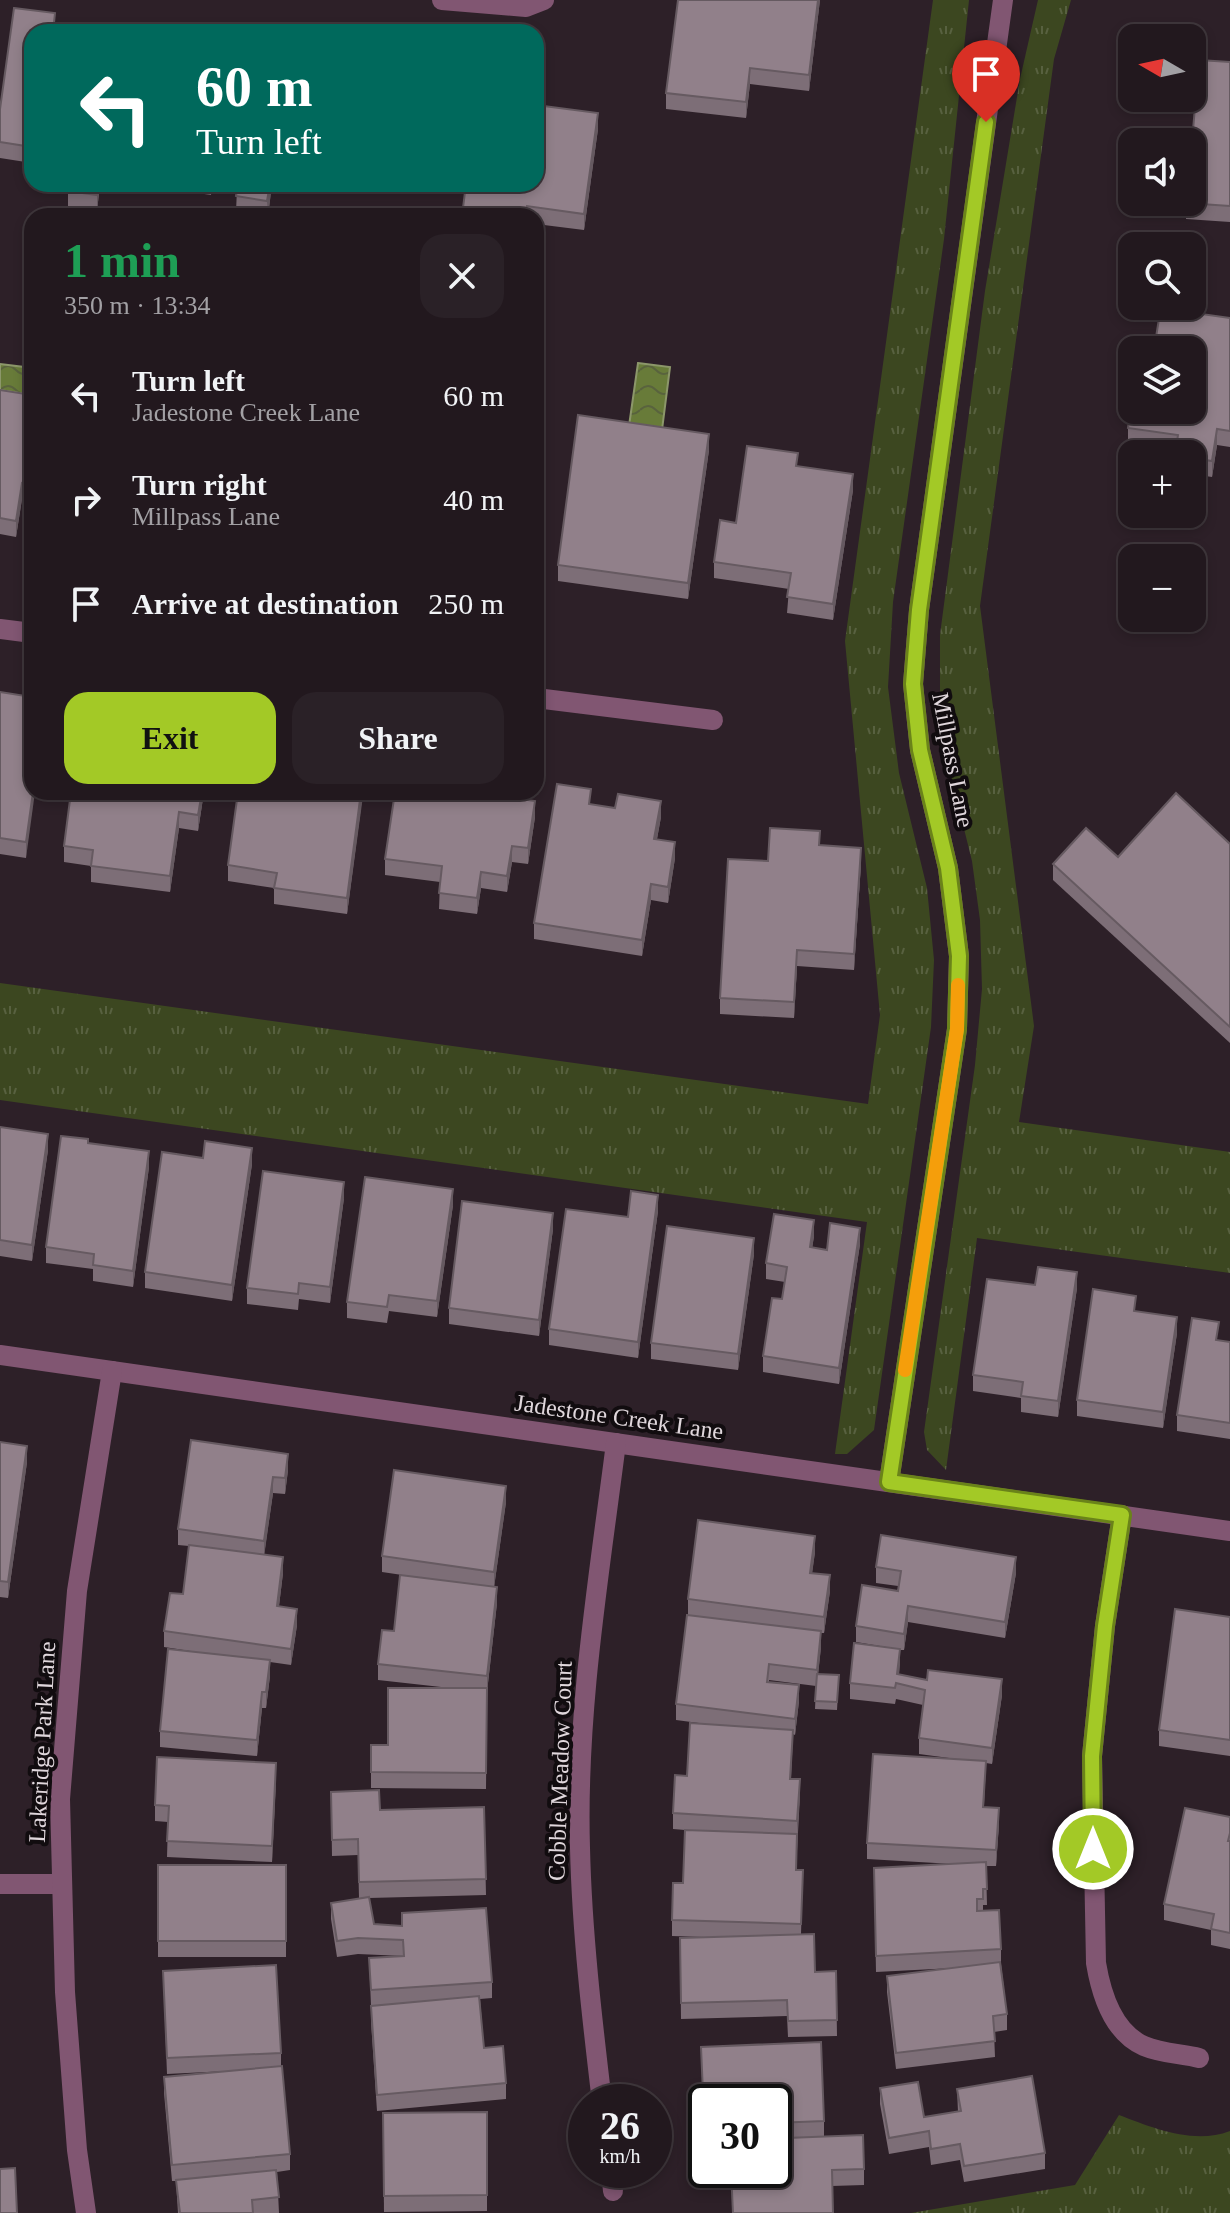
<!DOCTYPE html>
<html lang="en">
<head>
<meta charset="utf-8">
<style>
  :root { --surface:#22181e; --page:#2a2127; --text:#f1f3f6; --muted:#a2a0a4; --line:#3f373c; --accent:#a3c926 }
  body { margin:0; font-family:Georgia,serif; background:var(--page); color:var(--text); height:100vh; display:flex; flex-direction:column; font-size:30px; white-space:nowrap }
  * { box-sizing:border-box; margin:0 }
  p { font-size:26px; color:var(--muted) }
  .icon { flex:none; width:44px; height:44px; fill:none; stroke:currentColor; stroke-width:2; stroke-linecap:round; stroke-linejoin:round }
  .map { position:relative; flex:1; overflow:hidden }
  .panel { position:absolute; left:24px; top:208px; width:520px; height:592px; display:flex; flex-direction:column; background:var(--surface); border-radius:24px; box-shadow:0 4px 12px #0003,0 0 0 2px var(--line) }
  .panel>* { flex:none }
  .hud { position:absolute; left:24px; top:24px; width:520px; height:168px; border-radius:24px; box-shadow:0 4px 12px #0003,0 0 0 2px var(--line); background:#00695c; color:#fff; overflow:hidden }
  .needle { width:52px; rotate:279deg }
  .fabs { position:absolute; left:1118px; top:24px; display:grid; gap:16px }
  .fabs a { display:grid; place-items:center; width:88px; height:88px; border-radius:16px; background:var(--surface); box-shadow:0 4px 12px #0003,0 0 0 2px var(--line); font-size:40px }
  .speed { position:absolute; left:568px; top:2084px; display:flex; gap:16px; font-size:40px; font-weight:700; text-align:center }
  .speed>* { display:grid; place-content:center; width:104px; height:104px; border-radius:50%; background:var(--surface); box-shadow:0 4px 12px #0003,0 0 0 2px var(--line); line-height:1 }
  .speed small { font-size:20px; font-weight:400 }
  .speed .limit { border:4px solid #111; border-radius:12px; background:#fff; color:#111 }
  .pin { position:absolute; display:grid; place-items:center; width:68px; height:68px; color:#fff; margin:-82px -34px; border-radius:50% 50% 50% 0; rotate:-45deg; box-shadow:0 0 8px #0007 }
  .pin .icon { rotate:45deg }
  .me { position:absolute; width:88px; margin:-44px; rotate:0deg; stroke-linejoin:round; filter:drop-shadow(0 0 6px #0008) }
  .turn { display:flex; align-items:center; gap:28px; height:168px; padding:0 40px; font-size:36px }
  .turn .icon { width:104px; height:104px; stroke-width:2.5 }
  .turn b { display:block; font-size:56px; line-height:68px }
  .round { display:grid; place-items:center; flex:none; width:84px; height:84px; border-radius:24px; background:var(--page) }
  .summary { display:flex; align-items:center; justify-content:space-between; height:136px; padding:0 40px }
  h1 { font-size:48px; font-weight:700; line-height:60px; color:#1e9e55 }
  .action { display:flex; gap:16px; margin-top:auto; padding:16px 40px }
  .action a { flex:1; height:92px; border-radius:24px; background:var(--accent); color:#111; font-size:32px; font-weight:700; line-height:92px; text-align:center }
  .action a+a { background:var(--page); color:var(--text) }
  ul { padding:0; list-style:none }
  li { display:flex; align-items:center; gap:24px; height:104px; padding:0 40px }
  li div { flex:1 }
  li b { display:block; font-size:30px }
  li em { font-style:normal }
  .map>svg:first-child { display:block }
</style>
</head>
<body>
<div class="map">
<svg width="1230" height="2213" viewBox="0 0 1230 2213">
  <defs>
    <pattern id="grass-tufts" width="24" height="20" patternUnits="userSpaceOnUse" patternTransform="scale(2)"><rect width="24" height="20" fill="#3c4720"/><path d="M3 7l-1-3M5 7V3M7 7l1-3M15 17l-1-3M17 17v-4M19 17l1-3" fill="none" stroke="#586140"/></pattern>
    <pattern id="water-waves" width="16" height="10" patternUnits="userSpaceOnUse" patternTransform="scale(2)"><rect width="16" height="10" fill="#687b39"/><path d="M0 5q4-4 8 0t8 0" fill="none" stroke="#59633d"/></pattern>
  </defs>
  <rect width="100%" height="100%" fill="#2d2028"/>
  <g fill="url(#grass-tufts)">
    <path d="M933,0H969L944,239L893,602L888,687L899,773L927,888L934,960L931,1027L874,1430L847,1454H835L867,1222L0,1100V983L868,1104L880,1015L845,641Z"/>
    <path d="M1038,0H1071L1054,59L980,606L1034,1026L1019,1122L1230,1152V1273L977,1238L946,1470L927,1450L924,1432L975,1065L982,989L980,920L972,861L947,760L940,697V635L985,291L1020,79Z"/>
    <path d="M1119,2115C1153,2128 1194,2145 1230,2131V2213H911L1075,2185Z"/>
  </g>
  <g fill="url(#water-waves)" stroke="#8c976a" stroke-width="2">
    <path d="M638,363L670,367L662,430L629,426Z"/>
    <path d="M0,364L32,368V395L0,390Z"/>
  </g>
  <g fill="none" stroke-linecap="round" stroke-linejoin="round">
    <g stroke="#815672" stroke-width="20">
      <path d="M442,0L526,7L544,0"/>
      <path d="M0,629L32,633"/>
      <path d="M536,698L713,720"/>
      <path d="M0,1355L1230,1531"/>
      <path d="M889,1482L957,1029L959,956L948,868L920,750L913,684L919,610L1003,0"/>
      <path d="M1122,1515L1105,1626L1092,1756L1096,1963C1101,1993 1112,2032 1144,2046C1160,2053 1182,2054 1199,2058"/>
      <path d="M0,1884H62"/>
      <path d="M602,2102C592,2018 582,1933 580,1848C576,1712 599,1577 616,1443"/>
      <path d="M611,2170L613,2191"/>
      <path d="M86,2213L77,2150L65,1992L60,1799L77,1591L112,1371"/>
    </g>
  </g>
  <g fill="#7d6e77">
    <path d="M820,0L809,91L750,84L746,118L666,109V93Z"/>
    <path d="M32,32V163L0,158V109Z"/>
    <path d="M1230,62V222L1186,219V202Z"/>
    <path d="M598,129L584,230L536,224V216H462Z"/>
    <path d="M100,184L97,211L68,207V191Z"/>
    <path d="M150,184H272L268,216L236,212L237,188L212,185L211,195L150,186Z"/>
    <path d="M377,184H405L404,188Z"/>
    <path d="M1203,314L1230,318V447L1217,445L1212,477L1192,474V454L1128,444V428L1192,410Z"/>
    <path d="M0,390L32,395V501L22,499L16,537L0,534Z"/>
    <path d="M709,450L688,599L558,581V565Z"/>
    <path d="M798,466L853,490L833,620L787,613L789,589L714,578V562L736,523Z"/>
    <path d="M0,692L32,697L26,858L0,854Z"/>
    <path d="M204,792L198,831L179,828L170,892L91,882V866L64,862V846Z"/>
    <path d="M363,792L347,914L274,904V888L228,881V865Z"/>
    <path d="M395,792H486V794L535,817L528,864L512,862L507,892L481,888L477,914L439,909L440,882L385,875V859Z"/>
    <path d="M591,804L661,817L657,839L675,858L668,903L651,900L642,956L534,939V923Z"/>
    <path d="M1230,844V1043L1053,880V864Z"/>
    <path d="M820,845L861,864L854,970L797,966L794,1018L720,1014V998L768,861Z"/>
    <path d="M0,1127L48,1150L32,1261L0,1256Z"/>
    <path d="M88,1143L149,1167L133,1287L93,1281V1269L46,1263V1247Z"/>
    <path d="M203,1158L252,1164L232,1301L145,1288V1272Z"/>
    <path d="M344,1198L330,1303L299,1299L298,1310L247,1304V1288Z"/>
    <path d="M453,1205L437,1317L389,1311L387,1323L347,1318V1302Z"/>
    <path d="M658,1211L638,1358L549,1345V1329L628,1217Z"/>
    <path d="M553,1229L539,1336L449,1324V1308Z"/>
    <path d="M814,1236L812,1248L827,1250L860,1244L839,1384L763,1372V1356L782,1299L785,1282L766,1279V1263Z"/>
    <path d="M754,1254L738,1370L651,1359V1343Z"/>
    <path d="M1035,1285L1077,1288L1058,1417L1021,1412V1398L973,1391V1375Z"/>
    <path d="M1136,1311L1177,1333L1163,1428L1077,1416V1400Z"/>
    <path d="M1219,1340L1230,1342V1439L1177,1431V1415Z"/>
    <path d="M191,1440L288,1470L285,1494L273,1493L264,1555L283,1573L279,1606L297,1625L291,1665L270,1662V1676L266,1708H262L257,1756L160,1747V1731L210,1654L164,1647V1631L183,1594L189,1546L178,1545V1529Z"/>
    <path d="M0,1442L27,1462L8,1598L0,1597Z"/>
    <path d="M506,1502L494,1587L497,1603L487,1692L486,1789L371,1788V1745H388L450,1688L378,1680V1664L394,1631L436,1580L382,1572V1556Z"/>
    <path d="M815,1552L812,1573L830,1591L824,1633H821V1647L818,1674L839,1675L837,1710L815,1709L816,1686L769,1680V1682L799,1701L795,1735L793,1734L791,1779L800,1795L796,1870H803L801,1934L815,1972L836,1971L837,2036L788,2037L787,2016L681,2019L680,1938L703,1937L672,1936V1920L683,1883L685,1830L673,1829V1813L714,1725L676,1720V1704L688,1615V1599Z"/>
    <path d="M876,1567L1016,1573L1005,1638L908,1622L904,1650H900L899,1674L1002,1695L992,1764L986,1763L984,1807L999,1824L996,1866H986L987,1905H983V1911L1001,1949V1964L1007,2014V2030L994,2032L995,2057L896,2069L887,1992V1976L954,1968L876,1972L874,1868L953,1864L867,1859V1843L964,1760L919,1754V1738L923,1705L896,1699L895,1704L850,1699V1683L886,1647L856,1642V1626L898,1591V1586L876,1583Z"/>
    <path d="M1230,1617V1756L1159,1746V1730Z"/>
    <path d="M276,1779L272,1862L167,1857L168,1822L155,1821V1805Z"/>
    <path d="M331,1792L380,1810L484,1807L486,1895L369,1898L374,1924L492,1982V1998L480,1999L484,2048L506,2083V2099L377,2111L371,2022V2006L369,1958L403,1956L358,1954L337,1957L331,1919V1903L365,1898H359L358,1855L332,1856Z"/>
    <path d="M1230,1817V1949L1211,1945V1930L1164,1920V1904Z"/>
    <rect x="158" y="1865" width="128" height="92"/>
    <path d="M163,1971L281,2053V2066L290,2154V2170L277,2172L279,2213H178L176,2181H172L164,2093V2077L228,2071L167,2074Z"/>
    <path d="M701,2047L824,2121V2136L864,2169V2185L832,2186L787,2162V2138L774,2139V2102H706V2109H703Z"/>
    <path d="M880,2088L924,2117L958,2112L957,2089L1045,2153V2169L964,2182L960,2160L931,2165L929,2147L889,2154L880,2104Z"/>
    <path d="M487,2112V2211L384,2212L383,2113Z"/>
  </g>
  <g fill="#665a61">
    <path d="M818,0H820L809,91V75Z"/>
    <path d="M750,68V84L746,118V102Z"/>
    <path d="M598,113V129L584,230V214Z"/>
    <path d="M98,184H100L97,211V195Z"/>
    <path d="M270,184H272L268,216L267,201Z"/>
    <path d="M1217,429V445L1212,477V461Z"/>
    <path d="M709,434V450L688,599V583Z"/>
    <path d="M853,474V490L833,620V604Z"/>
    <path d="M22,483V499L16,537V521Z"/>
    <path d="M33,792H35L26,858V842Z"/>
    <path d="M202,792H204L198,831V815Z"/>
    <path d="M361,792H363V796L347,914V898Z"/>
    <path d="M535,801V817L528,864V848Z"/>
    <path d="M661,801V817L654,855V839Z"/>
    <path d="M179,812V828L170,892V876Z"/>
    <path d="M675,842V858L668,903V887Z"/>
    <path d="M512,846V862L507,892V876Z"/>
    <path d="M861,848V864L854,970V954Z"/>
    <path d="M481,872V888L477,914V898Z"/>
    <path d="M651,884V900L642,956V940Z"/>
    <path d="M797,950V966L794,1018V1002Z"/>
    <path d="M48,1134V1150L32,1261V1245Z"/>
    <path d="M252,1148V1164L232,1301V1285Z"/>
    <path d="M149,1151V1167L133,1287V1271Z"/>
    <path d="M344,1182V1198L330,1303V1287Z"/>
    <path d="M453,1189V1205L437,1317V1301Z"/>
    <path d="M658,1195V1211L638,1358V1342Z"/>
    <path d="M553,1213V1229L539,1336V1320Z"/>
    <path d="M814,1220V1236L810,1263V1247Z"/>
    <path d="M860,1228V1244L839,1384V1368Z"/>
    <path d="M754,1238V1254L738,1370V1354Z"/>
    <path d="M1077,1272V1288L1058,1417V1401Z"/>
    <path d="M1177,1317V1333L1163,1428V1412Z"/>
    <path d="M27,1446V1462L8,1598V1582Z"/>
    <path d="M288,1454V1470L285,1494V1478Z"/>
    <path d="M273,1477V1493L264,1557V1541Z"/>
    <path d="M506,1486V1502L494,1588V1572Z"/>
    <path d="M815,1536V1552L810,1589V1573Z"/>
    <path d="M283,1557V1573L277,1622V1606Z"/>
    <path d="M1016,1557V1573L1005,1638V1622Z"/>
    <path d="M830,1575V1591L824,1633V1617Z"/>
    <path d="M497,1587V1603L487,1692V1676Z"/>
    <path d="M908,1606V1622L904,1650V1634Z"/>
    <path d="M297,1609V1625L291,1665V1649Z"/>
    <path d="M821,1631V1647L817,1686V1670Z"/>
    <path d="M900,1649V1665L898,1684L897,1674Z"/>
    <path d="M270,1660V1676L266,1708V1692Z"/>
    <path d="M1002,1679V1695L992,1764V1748Z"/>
    <path d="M799,1685V1701L795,1735V1719Z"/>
    <path d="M262,1692V1708L257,1756V1740Z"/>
    <path d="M276,1763V1779L272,1862V1846Z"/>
    <path d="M800,1779V1795L797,1837V1821Z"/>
    <path d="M999,1808V1824L996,1866V1850Z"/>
  </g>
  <g fill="#91808a" stroke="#665a61" stroke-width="2">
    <path d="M678,0H818L809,75L750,68L746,102L666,93Z"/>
    <path d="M14,8L55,13L53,32H32V147L0,142V109Z"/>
    <path d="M1199,60L1230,62V206L1186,203L1192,202V142Z"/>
    <path d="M536,105L598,113L584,214L527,206L525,216H462L466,184H536Z"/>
    <path d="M69,184H98L97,195L68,191Z"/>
    <path d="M238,184H270L267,201L236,196Z"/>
    <path d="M1192,303L1203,304L1201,314L1230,318V431L1217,429L1212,461L1192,458V454H1175L1178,435L1128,428L1132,401V410H1192V350H1154L1161,306H1192Z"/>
    <path d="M0,390L32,395V485L22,483L16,521L0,518Z"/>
    <path d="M578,415L709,434L688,583L558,565Z"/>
    <path d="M747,446L798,453L796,466L853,474L833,604L787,597L791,573L714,562L720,520L736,523Z"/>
    <path d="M0,692L32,697V792H33L26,842L0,838Z"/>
    <path d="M557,784L591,789L589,804L615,808L618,794L661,801L654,839L675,842L668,887L651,884L642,940L534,923Z"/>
    <path d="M71,792H202L198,815L179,812L170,876L91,866L93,850L64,846Z"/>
    <path d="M238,792H361L347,898L274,888L277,873L228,865Z"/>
    <path d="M395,792H483V794L535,801L528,848L512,846L507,876L481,872L477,898L439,893L442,866L385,859Z"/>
    <path d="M1176,793L1230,844V1027L1053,864L1086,828L1118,857Z"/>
    <path d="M770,828L820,831L819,845L861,848L854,954L797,950L794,1002L720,998L728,859L768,861Z"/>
    <path d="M0,1127L48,1134L32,1245L0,1240Z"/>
    <path d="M61,1136L88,1139V1143L149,1151L133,1271L93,1265L94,1254L46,1247Z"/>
    <path d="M205,1141L252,1148L232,1285L145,1272L162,1152L203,1158Z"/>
    <path d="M263,1171L344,1182L330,1287L299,1283L298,1294L247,1288Z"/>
    <path d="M365,1177L453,1189L437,1301L389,1295L387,1307L347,1302Z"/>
    <path d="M631,1191L658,1195L638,1342L549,1329L566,1209L628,1217Z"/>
    <path d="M462,1201L553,1213L539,1320L449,1308Z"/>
    <path d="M774,1214L814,1220L810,1247L827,1250L830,1223L860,1228L839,1368L763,1356L772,1298L782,1299L787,1267L766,1263Z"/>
    <path d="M667,1226L754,1238L738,1354L651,1343Z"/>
    <path d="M1038,1267L1077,1272L1058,1401L1021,1396L1023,1382L973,1375L987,1279L1035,1285Z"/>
    <path d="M1093,1289L1136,1296L1134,1311L1177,1317L1163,1412L1077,1400Z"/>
    <path d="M1192,1318L1219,1322L1216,1340L1230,1342V1423L1177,1415Z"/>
    <path d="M191,1440L288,1454L285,1478L273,1477L264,1541L178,1529Z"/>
    <path d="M0,1442L27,1446L8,1582L0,1581Z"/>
    <path d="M394,1470L506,1486L494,1572L382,1556Z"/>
    <path d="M698,1520L815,1536L810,1573L830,1575L824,1617L688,1599Z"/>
    <path d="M881,1535L1016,1557L1005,1622L908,1606L904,1634L856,1626L862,1585L898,1591L901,1571L876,1567Z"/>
    <path d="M189,1545L283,1557L277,1606L297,1609L291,1649L164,1631L170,1593L183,1594Z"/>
    <path d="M400,1575L497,1587L487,1676L378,1664L382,1630L394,1631Z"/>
    <path d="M1175,1609L1230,1617V1740L1159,1730Z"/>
    <path d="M687,1615L821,1631L817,1670L769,1664L767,1682L799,1685L795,1719L676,1704Z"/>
    <path d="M854,1643L900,1649L897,1674L927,1680L928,1670L1002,1679L992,1748L919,1738L925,1690L896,1683L895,1688L850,1683Z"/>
    <path d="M168,1649L270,1660L266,1692H262L257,1740L160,1731Z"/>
    <path d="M817,1674L839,1675L837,1702L815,1701Z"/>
    <path d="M388,1688H487L486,1773L371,1772V1745H388Z"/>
    <path d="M690,1723L793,1730L790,1779H800L797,1821L673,1813L675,1775L687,1776Z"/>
    <path d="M873,1754L986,1761L983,1807L999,1808L996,1850L867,1843Z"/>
    <path d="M157,1757L276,1763L272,1846L167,1841L169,1806L155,1805Z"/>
    <path d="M379,1790L380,1810L484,1807L486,1879L359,1882L358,1839L332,1840L331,1792Z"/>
    <path d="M1185,1808L1230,1817V1833L1228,1841H1230V1933L1211,1929L1214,1914L1164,1904Z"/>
    <path d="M685,1830L797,1834L796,1870H803L801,1924L672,1920L673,1883H683Z"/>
    <path d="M986,1862L987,1889H983V1899H977V1911L999,1910L1001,1949L876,1956L874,1868Z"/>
    <rect x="158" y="1865" width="128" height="76"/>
    <path d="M369,1897L374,1924L402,1926V1913L486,1908L492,1982L371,1990L369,1958L404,1956L403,1940L358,1938L337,1941L331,1903Z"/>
    <path d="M814,1934L815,1972L836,1971L837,2020L788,2021L787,2000L681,2003L680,1938Z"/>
    <path d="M1000,1962L1007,2014L993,2016L995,2041L896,2053L887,1976Z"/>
    <path d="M276,1965L281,2053L167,2058L163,1971Z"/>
    <path d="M479,1996L484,2048L503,2046L506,2083L377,2095L371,2006Z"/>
    <path d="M821,2042L824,2121L774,2123V2102H719L718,2092L703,2093L701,2047Z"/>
    <path d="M282,2066L290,2154L172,2165L164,2077Z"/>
    <path d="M1032,2076L1045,2153L964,2166L960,2144L931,2149L929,2131L889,2138L880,2088L918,2082L924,2117L961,2111L957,2089Z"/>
    <path d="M487,2112V2195L384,2196L383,2113Z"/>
    <path d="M863,2135L864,2169L832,2170L833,2213H733L731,2170H774V2162H788L787,2138Z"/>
    <path d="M15,2168L17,2213H0V2169Z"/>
    <path d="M276,2170L279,2197L252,2200L253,2213H180L176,2180Z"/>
  </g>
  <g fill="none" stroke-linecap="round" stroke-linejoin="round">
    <g stroke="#6a8319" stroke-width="20">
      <path id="route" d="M986,122L919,610L913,684L920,750L948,868L959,956L957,1029L889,1482L1122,1515L1105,1626L1092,1756L1093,1849"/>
    </g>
    <use href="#route" stroke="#a3c926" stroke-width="14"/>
    <path stroke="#f59e0b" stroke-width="14" d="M905,1370L957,1029L958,985"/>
  </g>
  <g text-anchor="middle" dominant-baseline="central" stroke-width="8" stroke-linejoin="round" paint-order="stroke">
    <g font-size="24" fill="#e0d7dc" stroke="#110c0f">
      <text transform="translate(953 760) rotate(79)">Millpass Lane</text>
      <text transform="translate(619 1417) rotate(8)">Jadestone Creek Lane</text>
      <text transform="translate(42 1742) rotate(-87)">Lakeridge Park Lane</text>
      <text transform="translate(560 1771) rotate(-88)">Cobble Meadow Court</text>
    </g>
  </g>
</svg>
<div class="fabs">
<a><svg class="needle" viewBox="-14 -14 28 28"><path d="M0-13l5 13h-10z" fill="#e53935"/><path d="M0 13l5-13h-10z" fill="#a2a0a4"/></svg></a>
<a><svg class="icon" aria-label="sound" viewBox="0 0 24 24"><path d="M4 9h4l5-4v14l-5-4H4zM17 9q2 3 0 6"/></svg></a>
<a><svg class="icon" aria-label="search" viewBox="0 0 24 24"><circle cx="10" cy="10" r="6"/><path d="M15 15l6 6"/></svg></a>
<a><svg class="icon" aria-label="layers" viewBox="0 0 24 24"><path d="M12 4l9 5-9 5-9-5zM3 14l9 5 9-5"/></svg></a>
<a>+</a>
<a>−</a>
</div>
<div class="speed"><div>26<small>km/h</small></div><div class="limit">30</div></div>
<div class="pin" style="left:986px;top:122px;background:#d93025"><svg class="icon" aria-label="arrive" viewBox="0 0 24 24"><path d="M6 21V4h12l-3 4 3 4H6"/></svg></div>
<svg class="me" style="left:1093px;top:1849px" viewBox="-20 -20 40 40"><circle r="17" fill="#a3c926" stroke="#fff" stroke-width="3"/><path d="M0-11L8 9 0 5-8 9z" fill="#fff"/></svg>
<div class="hud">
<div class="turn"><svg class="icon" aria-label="left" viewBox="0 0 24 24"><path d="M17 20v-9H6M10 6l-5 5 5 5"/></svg><div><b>60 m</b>Turn left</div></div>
</div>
<section class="panel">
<div class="summary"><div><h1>1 min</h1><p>350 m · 13:34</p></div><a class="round"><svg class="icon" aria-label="close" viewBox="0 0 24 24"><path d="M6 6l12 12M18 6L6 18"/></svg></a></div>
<ul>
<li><svg class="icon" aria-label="left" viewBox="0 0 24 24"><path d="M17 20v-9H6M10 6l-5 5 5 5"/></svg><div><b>Turn left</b><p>Jadestone Creek Lane</p></div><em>60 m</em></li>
<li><svg class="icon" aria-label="right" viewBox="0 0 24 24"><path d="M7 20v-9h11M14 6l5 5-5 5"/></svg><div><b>Turn right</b><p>Millpass Lane</p></div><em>40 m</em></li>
<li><svg class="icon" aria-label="arrive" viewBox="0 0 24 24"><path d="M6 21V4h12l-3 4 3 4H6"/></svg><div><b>Arrive at destination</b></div><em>250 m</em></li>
</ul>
<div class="action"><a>Exit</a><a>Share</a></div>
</section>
</div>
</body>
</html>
